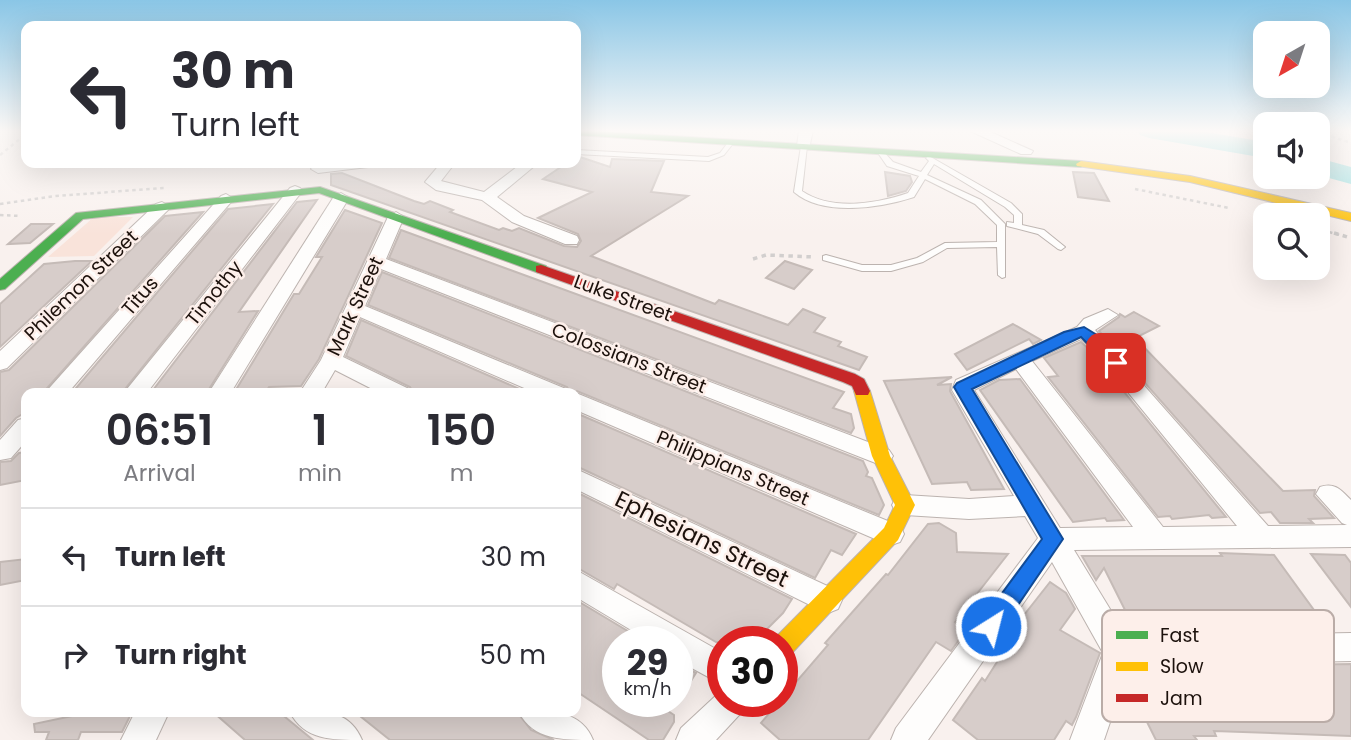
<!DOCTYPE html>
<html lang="en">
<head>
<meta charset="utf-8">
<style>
  :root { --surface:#fff; --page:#f7f7f7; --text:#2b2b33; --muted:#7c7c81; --line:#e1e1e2 }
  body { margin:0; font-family:Poppins,sans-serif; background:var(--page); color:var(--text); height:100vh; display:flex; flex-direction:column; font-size:26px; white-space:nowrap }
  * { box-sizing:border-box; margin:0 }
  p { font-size:23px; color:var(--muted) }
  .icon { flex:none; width:38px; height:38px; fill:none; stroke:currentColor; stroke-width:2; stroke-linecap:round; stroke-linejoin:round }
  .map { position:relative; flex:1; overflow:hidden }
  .panel { position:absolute; left:21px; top:388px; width:560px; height:329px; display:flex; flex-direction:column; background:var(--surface); border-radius:14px; box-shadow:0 7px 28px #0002 }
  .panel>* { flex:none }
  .banner { position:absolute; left:21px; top:21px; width:560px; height:147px; border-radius:14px; box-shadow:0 7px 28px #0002; background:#fff; color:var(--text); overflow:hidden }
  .needle { width:46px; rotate:219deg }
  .buttons { position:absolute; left:1253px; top:21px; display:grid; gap:14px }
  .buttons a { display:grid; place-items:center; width:77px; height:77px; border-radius:14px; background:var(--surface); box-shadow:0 7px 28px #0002; font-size:35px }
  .speed { position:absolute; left:602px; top:626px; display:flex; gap:14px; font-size:35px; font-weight:700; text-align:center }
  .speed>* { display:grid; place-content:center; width:91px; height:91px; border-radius:50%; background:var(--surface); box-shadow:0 7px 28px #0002; line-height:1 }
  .speed small { font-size:18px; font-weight:400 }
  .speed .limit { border:10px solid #d22; background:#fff; color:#111 }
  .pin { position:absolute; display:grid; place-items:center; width:60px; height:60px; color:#fff; margin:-30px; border-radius:14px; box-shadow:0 4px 10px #0006 }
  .me { position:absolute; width:77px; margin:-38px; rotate:36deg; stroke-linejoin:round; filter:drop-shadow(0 0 5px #0008) }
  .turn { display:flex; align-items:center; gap:24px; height:147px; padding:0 35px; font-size:32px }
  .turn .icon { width:91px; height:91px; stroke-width:2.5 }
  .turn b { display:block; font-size:49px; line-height:60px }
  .eta { display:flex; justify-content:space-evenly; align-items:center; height:119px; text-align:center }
  .eta b { font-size:42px; font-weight:600; line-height:49px }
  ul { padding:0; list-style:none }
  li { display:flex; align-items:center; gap:21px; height:98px; padding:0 35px; border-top:2px solid var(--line) }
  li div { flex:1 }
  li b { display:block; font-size:26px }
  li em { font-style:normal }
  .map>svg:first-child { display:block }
</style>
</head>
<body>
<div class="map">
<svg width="1351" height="740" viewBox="0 0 1351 740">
  <rect width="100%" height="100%" fill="#f9f1ee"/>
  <path fill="#f9e3da" d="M94,217H133L94,256L48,257Z"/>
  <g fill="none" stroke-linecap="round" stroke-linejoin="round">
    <g fill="#9de0e2" fill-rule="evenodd">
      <path d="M1137,130H1195L1265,142V158L1149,138L1140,135Z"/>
      <path d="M1318,158L1351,167V184L1318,175Z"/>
    </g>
  </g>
  <g fill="#d7cdca" stroke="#c5bbb7" stroke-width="2">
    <path d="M580,157L610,167L612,159L664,161L651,192L688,196L591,256L715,304L719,300L788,325L803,309L825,318L814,332L841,342L838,346L867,357L859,370L331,185V174L342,173L414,201L424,204L430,201L453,210L450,212L499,230L503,228L512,231L519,228L564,246L577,247L581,241L578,234L538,218L592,192L543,179L567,163H576V159Z"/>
    <path d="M885,172L910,176L912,182L906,191L888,196Z"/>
    <path d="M1073,172L1094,173L1109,201L1078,197Z"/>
    <path d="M317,200L239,312L258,311L206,394H150L297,202Z"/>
    <path d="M273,204L121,394H71L228,209Z"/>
    <path d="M345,210L382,223L319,359L301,386L269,387L266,392L234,393L294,294H299L322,257H316Z"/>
    <path d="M203,212L42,394H26V412L16,418L0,436V372L9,370L165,216Z"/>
    <path d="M31,224H53L30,243L8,244Z"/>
    <path d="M401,230L844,392L833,408L851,414L854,428L851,433L389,258Z"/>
    <path d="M75,261H92L0,347V304L44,264Z"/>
    <path d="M785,261L812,270L794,289L766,278Z"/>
    <path d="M382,272L863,461L868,472L866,476L872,478L884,505L879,515L577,391L571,394L567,387L368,305Z"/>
    <path d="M1134,312L1159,326L1135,338L1283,491L1315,490L1314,496L1334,518L1309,519L1313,523H1280L1271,512L1260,513L1099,331L1119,317L1120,314L1125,317Z"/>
    <path d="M361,320L531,394H414L410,387L346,356Z"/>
    <path d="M1013,324L1041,340L1033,344L1029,339L967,370L955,354Z"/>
    <path d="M1081,342L1090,350L1226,517L1212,518L1209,515L1172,519L1170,516L1158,517L1048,377L1058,376L1044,358Z"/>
    <path d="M952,377L937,385L951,384L950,391L1004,489L971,490L967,482L932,484L884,381Z"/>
    <path d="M1020,379L1124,520L1107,521L1105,518L1073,522L980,390L999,380Z"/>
    <path d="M576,413L856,534L842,555L831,550L815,578L576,466Z"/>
    <path d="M26,452V480L0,485V462L11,461L19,453Z"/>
    <path d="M576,492L792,599L783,613L765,631L760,642H716L617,584L614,589L576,567Z"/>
    <path d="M939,523L956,533L957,552L1008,554L955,622L966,630L951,651L936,642L868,740H780L761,723L828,645L825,643L886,574L888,575L928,524Z"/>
    <path d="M1220,553L1274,555L1319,617L1242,614L1245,619L1128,616L1104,568L1096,580L1082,556H1222Z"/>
    <path d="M1311,554L1345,555L1351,563V607Z"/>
    <path d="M26,559V580L0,585V562Z"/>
    <path d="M1050,582L1066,593L1075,609L1060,630L1100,653L1076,717L1072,725L1066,721L1054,740H978L953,720L982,678L985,681L1023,621L1021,619Z"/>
    <path d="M576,600L646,642H618V702H654L674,715V722L663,740H649L576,691Z"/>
    <path d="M677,663L696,673L677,703Z"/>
    <path d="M1351,664V736L1214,731L1216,736H1194L1197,740H1156L1137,702H1207L1189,667Z"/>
    <path d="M91,712H132L122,732H81L78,740H46L49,732H35L34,724Z"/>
    <path d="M213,712H279L313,740H245Z"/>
    <path d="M355,712H517L531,730L554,740H390Z"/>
  </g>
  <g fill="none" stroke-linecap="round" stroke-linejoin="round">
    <g stroke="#bcb3af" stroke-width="2">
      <g id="lane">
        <path d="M730,140L735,141L724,155L709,161L576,154V150L708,157L720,153Z"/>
        <path d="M804,144L807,146L802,191C831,211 876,204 908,193L919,176L887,166L876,150L881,149L893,162L921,172L929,161L926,158L929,156L1011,203L1022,214V225L1044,230L1065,247L1061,250L1058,249L1038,234L1007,226V222L1014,223V215L1005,207L934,164L927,175L981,200L1005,224V277L1002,278L998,275L997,247L947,248L923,262L891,271H862L823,260V256L826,255L862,265H891L917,258L945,243L997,242V225L975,204L925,179L914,197C880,208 823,217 794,192L801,146Z"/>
      </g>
    </g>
    <g stroke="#bcb3af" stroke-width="2">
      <g id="street">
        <path d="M799,130H813L809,149L804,150L797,146Z"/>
        <path d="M968,130H986L1033,151L1031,154H1021Z"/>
        <path d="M334,163H375L368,167L318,173L311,169L313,166Z"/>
        <path d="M441,163H455L441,181L484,192L522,163H538L497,197L524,216L577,236L579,240L577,244H565L512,222L482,200L436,190L425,182Z"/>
        <path d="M295,186L300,188L303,191L300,194L146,394H123L290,188Z"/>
        <path d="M341,193L349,198L230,394H208L333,198Z"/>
        <path d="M226,194L234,199L231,202L67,394H44L221,196Z"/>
        <path d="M162,202L170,207L168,210L7,368L0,370V351L156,204Z"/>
        <path d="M396,212L404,217L386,259L889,450L893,456L889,462L881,465L873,462L381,269L365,306L566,389L569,394H538L360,317L343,357L409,389L412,394H382L335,370L321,394H299L321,360L388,217Z"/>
        <path d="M1108,309L1118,315L1095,330L1268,526L1347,525L1342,523L1316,494L1320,487C1335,482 1341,490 1351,500V547L1074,550L1127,637L1351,633V661L1129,666L1104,740H1070L1103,653L1052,562L928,740H891L896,728L1038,538L1025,516L969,519L905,515L896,512L892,505L896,498L905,495L969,499L1014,496L952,390L956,380L1077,327L1084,319ZM1081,339L1092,348L1237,526L1163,527L1032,361ZM1016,369L1133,527L1060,528L974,390Z"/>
        <path d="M576,393L900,526L904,534L900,542L891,545L882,542L576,410Z"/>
        <path d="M26,418V441L11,458L0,460V440L18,420Z"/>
        <path d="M576,469L838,591L842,600L838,609L828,613L818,609L576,489Z"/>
        <path d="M576,570L723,653V685L677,660V642H651L576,597Z"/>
        <path d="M723,689V702H746L741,713L716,740H676L681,728Z"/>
        <path d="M135,712H169L156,740H121Z"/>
        <path d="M290,712C320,712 348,707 362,740C332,740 304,740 290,712Z"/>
        <path d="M519,712C548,712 580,708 593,740C563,740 533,740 519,712Z"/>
      </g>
    </g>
    <g stroke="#bcb3af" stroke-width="2">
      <g id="fast">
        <path d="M576,130L1081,161L1086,164L1081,167L576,135Z"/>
        <path d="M320,187L546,266L548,269L541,273L536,272L319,193L83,219L5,289L0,290V279L76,213Z"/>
      </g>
    </g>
    <g stroke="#bcb3af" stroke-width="2">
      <g id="slow">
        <path d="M1081,161L1190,176L1351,213V221L1190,182L1077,166L1076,164Z"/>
        <path d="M862,385L870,391L890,456L915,505L898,540L790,655L782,658V642H773L774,639L884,528L895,505L872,456L854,391Z"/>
      </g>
    </g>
    <g stroke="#bcb3af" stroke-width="2">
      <path id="jam" d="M541,265L855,374L864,379L870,391L868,395H856L852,386L843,382L536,272V266Z"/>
    </g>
    <g stroke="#d2cfce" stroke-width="2.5" stroke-dasharray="3.5 3.5" stroke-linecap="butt">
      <path d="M1318,132L1351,143"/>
      <path d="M0,155L26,134"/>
      <path d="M1135,189L1229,208"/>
      <path d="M0,204L55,196L164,188"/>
      <path d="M0,215L21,216"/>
      <path d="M1329,232L1340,235"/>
    </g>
    <g stroke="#d2cfce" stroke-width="3.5" stroke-dasharray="4.5 4.5" stroke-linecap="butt">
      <path d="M1334,233L1351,238"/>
      <path d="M753,259L766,255L815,257"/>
    </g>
    <use href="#lane" fill="#fefdfc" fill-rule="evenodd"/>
    <use href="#street" fill="#fefdfc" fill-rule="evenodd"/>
    <use href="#fast" fill="#4caf50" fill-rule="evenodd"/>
    <use href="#slow" fill="#ffc107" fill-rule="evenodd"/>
    <use href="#jam" fill="#c62828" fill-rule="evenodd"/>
  </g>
  <linearGradient id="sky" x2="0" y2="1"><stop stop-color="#8ac6e6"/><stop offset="0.56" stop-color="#fcf9f7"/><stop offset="1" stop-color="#fcf9f7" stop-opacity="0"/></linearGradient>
  <rect width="1351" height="234" fill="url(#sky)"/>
  <path fill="#1a73e8" stroke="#114b97" stroke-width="2" d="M1084,327L1105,340L1123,363L1121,367H1110L1081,337L972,389L1063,539L999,633L991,636L983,633L980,626L983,619L1042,539L954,387L957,383L1064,332Z"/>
  <g text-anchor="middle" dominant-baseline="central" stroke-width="5" stroke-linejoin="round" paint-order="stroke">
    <g font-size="19" fill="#1c110c" stroke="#fdefea">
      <text transform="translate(81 285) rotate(-44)">Philemon Street</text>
      <text transform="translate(214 293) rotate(-51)">Timothy</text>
      <text transform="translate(140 296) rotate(-49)">Titus</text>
      <text transform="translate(623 298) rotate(20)">Luke Street</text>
      <text transform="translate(355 306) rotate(-65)">Mark Street</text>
      <text transform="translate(629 358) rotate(21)">Colossians Street</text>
      <text transform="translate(733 468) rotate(23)">Philippians Street</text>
    </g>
    <g font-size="23" fill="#1c110c" stroke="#fdefea">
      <text transform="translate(702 539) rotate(26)">Ephesians Street</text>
    </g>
  </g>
  <rect x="1102" y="610" width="232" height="112" rx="10" fill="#fdefea" stroke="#baaca7" stroke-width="2"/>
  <rect x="1116" y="631" width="32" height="8" fill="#4caf50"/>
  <rect x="1116" y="662" width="32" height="9" fill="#ffc107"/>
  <rect x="1116" y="694" width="32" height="8" fill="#c62828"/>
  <g font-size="19" fill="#1c110c">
    <text x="1160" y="642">Fast</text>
    <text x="1160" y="673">Slow</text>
    <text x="1160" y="705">Jam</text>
  </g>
</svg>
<div class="buttons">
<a><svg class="needle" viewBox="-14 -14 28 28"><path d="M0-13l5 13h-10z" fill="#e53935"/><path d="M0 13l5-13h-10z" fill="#7c7c81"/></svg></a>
<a><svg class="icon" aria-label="sound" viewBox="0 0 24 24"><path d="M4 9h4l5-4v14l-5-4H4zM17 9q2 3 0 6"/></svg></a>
<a><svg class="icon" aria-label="search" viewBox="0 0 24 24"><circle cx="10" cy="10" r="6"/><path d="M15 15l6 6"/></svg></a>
</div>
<div class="speed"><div>29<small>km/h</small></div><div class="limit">30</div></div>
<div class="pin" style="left:1116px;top:363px;background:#d93025"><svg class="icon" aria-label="arrive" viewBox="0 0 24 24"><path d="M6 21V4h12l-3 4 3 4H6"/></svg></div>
<svg class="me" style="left:991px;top:626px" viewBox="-20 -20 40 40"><circle r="17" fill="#1a73e8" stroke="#fff" stroke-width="3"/><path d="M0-11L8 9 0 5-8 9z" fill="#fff"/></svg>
<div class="banner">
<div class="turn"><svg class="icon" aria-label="left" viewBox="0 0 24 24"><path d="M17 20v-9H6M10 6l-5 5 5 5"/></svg><div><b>30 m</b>Turn left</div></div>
</div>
<section class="panel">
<div class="eta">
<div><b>06:51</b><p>Arrival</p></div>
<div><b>1</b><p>min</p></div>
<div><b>150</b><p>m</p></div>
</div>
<ul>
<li><svg class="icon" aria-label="left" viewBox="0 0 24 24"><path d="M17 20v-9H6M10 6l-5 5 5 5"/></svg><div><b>Turn left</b></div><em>30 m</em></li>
<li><svg class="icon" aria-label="right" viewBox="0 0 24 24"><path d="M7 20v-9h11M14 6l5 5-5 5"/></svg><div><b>Turn right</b></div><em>50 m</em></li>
</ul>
</section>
</div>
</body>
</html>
